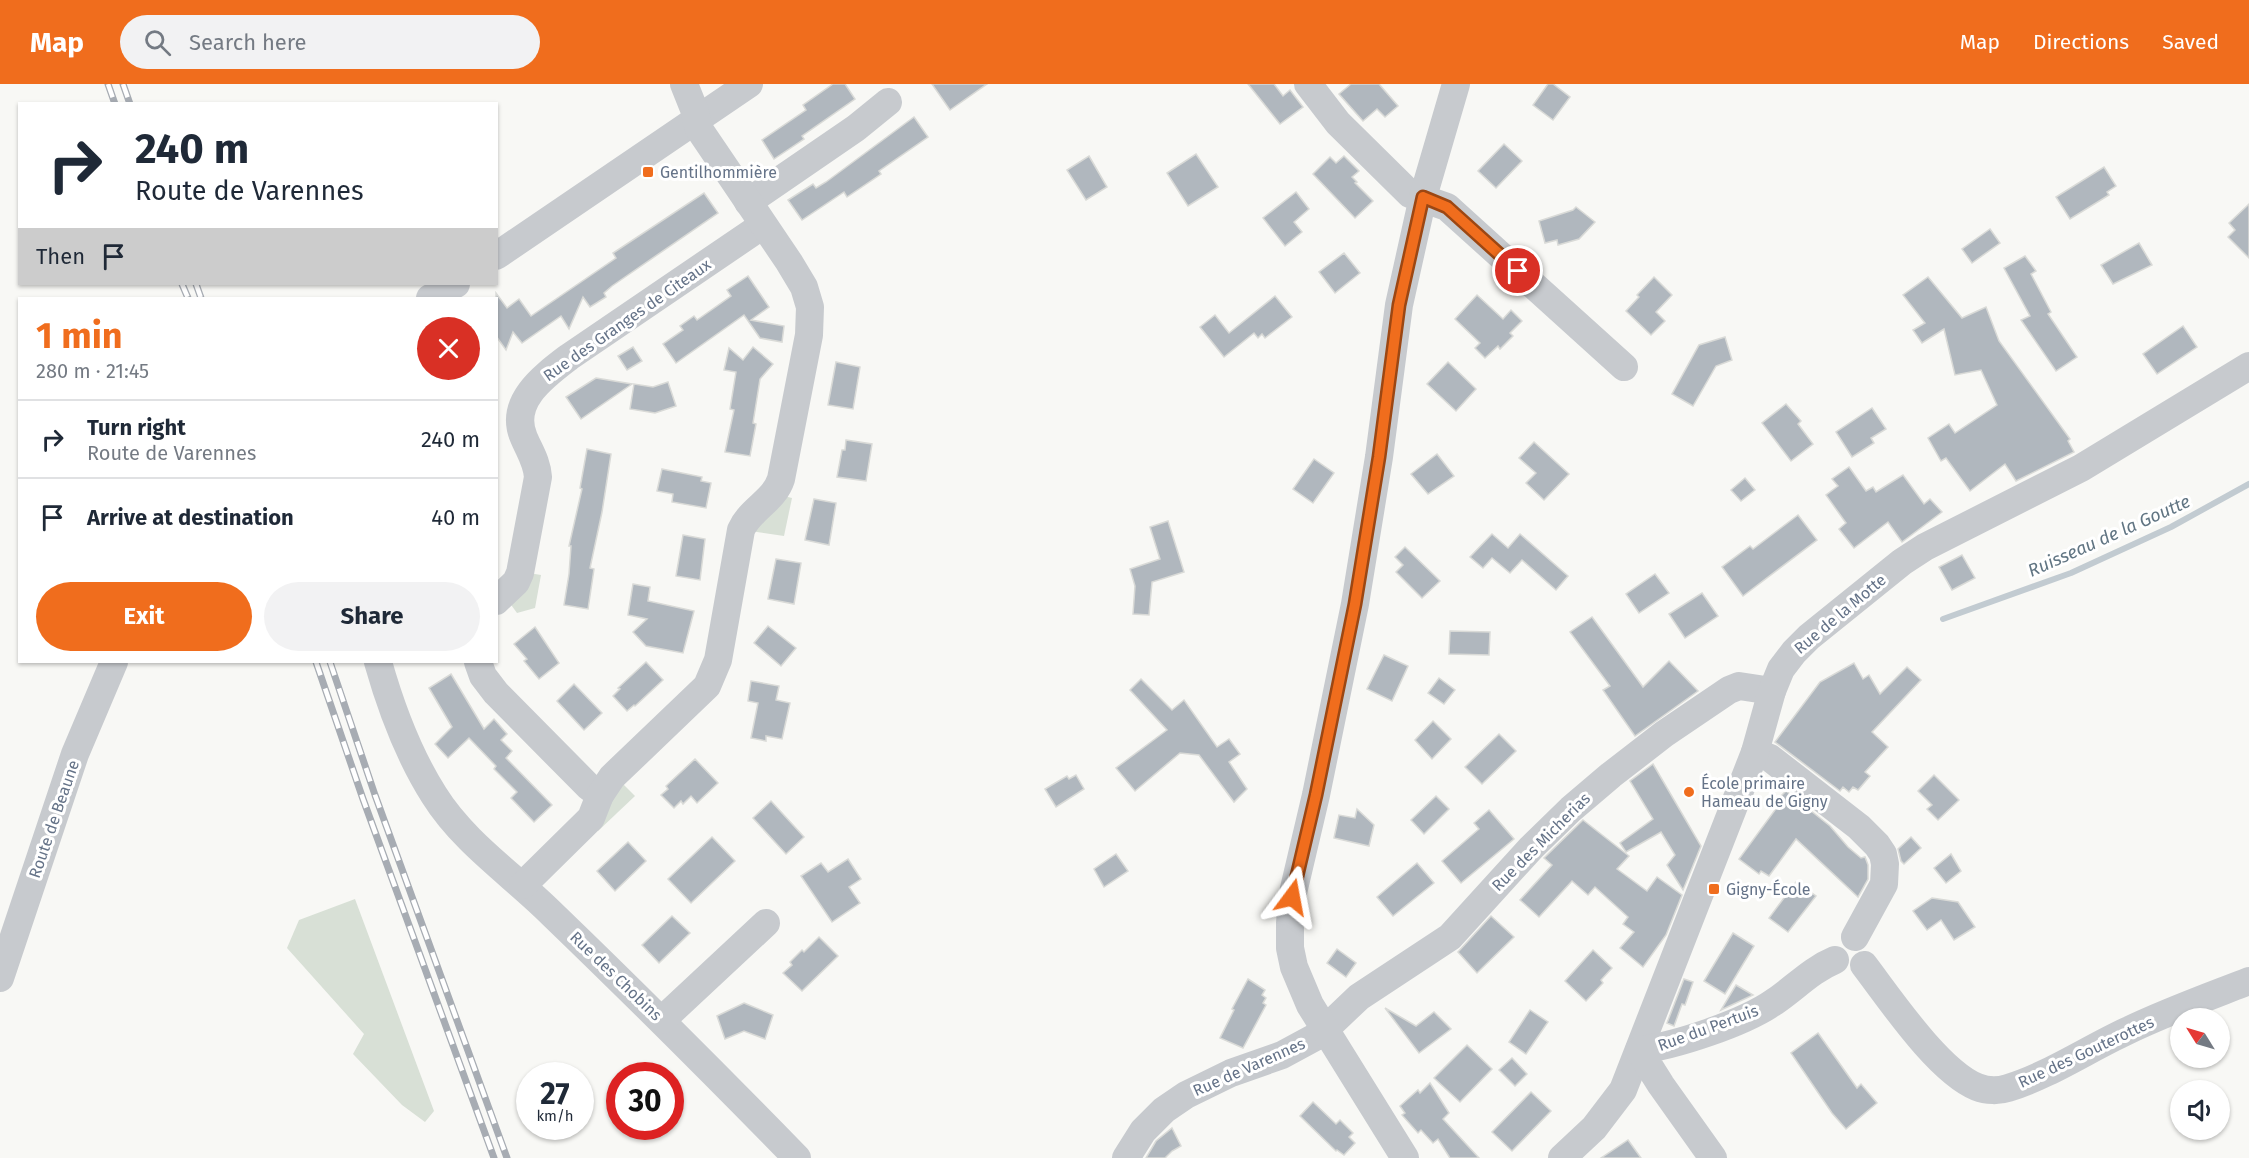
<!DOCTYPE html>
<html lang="en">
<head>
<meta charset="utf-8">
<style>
  :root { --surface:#fff; --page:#f2f2f3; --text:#1f2937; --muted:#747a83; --line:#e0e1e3; --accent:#f06d1d }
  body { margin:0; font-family:"Fira Sans",sans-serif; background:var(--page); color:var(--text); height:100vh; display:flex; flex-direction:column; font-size:22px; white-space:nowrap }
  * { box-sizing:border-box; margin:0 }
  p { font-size:20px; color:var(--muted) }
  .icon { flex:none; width:33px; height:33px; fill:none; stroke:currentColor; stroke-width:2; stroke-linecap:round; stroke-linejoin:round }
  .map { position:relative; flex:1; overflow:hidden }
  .side { position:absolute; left:18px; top:213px; width:480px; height:366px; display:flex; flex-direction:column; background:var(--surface); border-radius:0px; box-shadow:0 2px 4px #0004 }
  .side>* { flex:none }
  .guide { position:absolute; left:18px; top:18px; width:480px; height:183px; border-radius:0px; box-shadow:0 2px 4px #0004; background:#fff; color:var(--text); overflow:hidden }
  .needle { width:39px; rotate:307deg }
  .controls { position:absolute; left:2170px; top:924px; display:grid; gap:12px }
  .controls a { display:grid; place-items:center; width:60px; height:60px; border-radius:50%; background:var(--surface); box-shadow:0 2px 4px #0004; font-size:30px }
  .speed { position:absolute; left:516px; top:978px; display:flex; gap:12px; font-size:30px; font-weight:700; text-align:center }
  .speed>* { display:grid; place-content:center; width:78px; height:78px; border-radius:50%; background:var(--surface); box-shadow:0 2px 4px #0004; line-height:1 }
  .speed small { font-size:15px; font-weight:400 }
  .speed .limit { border:9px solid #d22; background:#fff; color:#111 }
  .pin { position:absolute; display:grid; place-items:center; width:51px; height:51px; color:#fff; margin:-26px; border:3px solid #fff; border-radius:50%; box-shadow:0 2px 6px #0007 }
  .me { position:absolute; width:66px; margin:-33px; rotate:13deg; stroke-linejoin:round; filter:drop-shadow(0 0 4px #0008) }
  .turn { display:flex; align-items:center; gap:21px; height:126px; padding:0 18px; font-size:27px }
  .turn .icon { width:78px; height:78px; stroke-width:2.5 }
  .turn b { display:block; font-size:42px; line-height:51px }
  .then { display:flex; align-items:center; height:57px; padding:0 18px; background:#0003; gap:12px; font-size:22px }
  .round { display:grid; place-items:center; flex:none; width:63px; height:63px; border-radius:32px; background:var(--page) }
  .head { display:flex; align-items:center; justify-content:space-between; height:102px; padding:0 18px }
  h1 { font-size:36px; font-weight:700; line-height:45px; color:var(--accent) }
  .button { display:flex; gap:12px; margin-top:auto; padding:12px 18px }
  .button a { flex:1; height:69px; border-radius:36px; background:var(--accent); color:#fff; font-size:24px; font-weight:700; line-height:69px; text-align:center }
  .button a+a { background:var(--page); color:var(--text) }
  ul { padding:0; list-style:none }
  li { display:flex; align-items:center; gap:18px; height:78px; padding:0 18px; border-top:2px solid var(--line) }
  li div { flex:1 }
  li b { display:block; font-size:22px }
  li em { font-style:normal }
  header { display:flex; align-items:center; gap:36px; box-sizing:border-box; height:84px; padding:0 30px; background:var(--accent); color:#fff }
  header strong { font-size:28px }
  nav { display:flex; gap:33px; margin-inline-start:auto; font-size:21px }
  .search { width:420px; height:54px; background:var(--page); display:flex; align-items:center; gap:15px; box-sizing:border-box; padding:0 21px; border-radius:33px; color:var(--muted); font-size:22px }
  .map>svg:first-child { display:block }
</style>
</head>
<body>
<header>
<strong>Map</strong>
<div class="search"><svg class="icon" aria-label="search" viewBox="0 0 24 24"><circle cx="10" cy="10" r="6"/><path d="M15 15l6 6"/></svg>Search here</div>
<nav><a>Map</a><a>Directions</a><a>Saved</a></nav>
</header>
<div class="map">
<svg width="2249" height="1074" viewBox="0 0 2249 1074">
  <rect width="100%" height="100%" fill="#f8f8f5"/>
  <g fill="#d8e0d6">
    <path d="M784,412L792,414L784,452L750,447Z"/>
    <path d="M529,489L541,491L535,524L517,529L509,518Z"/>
    <path d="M621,698L635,712L598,747L595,743Z"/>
    <path d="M355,815L434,1027L425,1038L402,1021L353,970L364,950L287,864L299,836Z"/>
  </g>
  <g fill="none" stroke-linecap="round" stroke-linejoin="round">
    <path stroke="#c2cbd1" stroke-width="6" d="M1943,535L2071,489L2171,443L2249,400"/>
  </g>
  <g fill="#b0b7be" stroke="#d9dad7" stroke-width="1.5">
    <path d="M833,0H845L855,15L802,52L804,55L774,75L762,56L806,26L803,21Z"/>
    <path d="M932,0H987L950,26Z"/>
    <path d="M1248,0H1274L1283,12L1290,6L1303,23L1280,40Z"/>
    <path d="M1351,0H1379L1398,22L1385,33L1377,25L1363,37L1339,10Z"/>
    <path d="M1548,0H1553L1570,13L1553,36L1533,21Z"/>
    <path d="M914,33L928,53L879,87L881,90L847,113L844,108L802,136L788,116L813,100L816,104L826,98Z"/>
    <path d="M1504,60L1522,77L1496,104L1478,87Z"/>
    <path d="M1196,70L1218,103L1188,122L1167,89Z"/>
    <path d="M1089,72L1107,103L1086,116L1067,86Z"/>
    <path d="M1344,72L1359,87L1352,93L1357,98L1355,99L1373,117L1355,134L1313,90L1330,73L1336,79Z"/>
    <path d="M2104,83L2116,102L2107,108L2109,111L2070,135L2056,113Z"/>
    <path d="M1296,108L1309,125L1294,138L1302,148L1285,162L1263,134Z"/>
    <path d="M704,109L718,129L612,202L604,209L606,213L590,223L583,213L569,245L561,232L522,259L513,248L506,266L496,252V209L507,224L519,215L531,232L616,174L613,169Z"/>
    <path d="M2249,120V174L2228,153L2235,146L2229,139Z"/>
    <path d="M1576,123L1595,138L1579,155L1558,161L1557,156L1545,159L1539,137L1573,126Z"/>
    <path d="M1990,145L2000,159L1972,179L1962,165Z"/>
    <path d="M2139,159L2152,181L2113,200L2101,181Z"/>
    <path d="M1344,169L1360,189L1335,209L1319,188Z"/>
    <path d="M2025,172L2036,187L2031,190L2051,228L2048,230L2077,273L2056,287L2021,236L2030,232L2004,184Z"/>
    <path d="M748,192L769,223L751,236L784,242L782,258L760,254L744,231L676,279L663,260L683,246L680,242L694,232L697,236L731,212L727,206Z"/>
    <path d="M1654,193L1672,211L1656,228L1665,237L1651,251L1626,227L1639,213L1637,211Z"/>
    <path d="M1928,193L1962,234L1986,223L1999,257L2070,355L2068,357L2074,368L2016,397L2005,380L1970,407L1946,374L1941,377L1928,354L1949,340L1955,349L1997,321L1981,286L1955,291L1944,245L1922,259L1913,246L1925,239L1903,211Z"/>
    <path d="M1477,211L1503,235L1511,226L1522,237L1510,249L1513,252L1500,265L1498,262L1485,274L1475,264L1480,259L1455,235Z"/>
    <path d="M1275,212L1292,233L1265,254L1262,250L1258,254L1254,249L1224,273L1200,243L1215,231L1229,249Z"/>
    <path d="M2183,242L2197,263L2157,290L2143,270Z"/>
    <path d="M1725,253L1732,276L1716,282L1693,322L1672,310L1699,261Z"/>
    <path d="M633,263L642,277L627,286L618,272Z"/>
    <path d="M753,263L773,280L760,295L753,339L756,340L750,372L725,368L734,326L730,325L736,288L724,286L729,264L743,276Z"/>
    <path d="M836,278L860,283L853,325L828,321Z"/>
    <path d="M1448,278L1476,305L1456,327L1427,300Z"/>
    <path d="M596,294L632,300L581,335L566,313Z"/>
    <path d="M668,298L676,322L655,329L630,325L634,300L653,303Z"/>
    <path d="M1786,320L1801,337L1798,340L1813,360L1791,377L1762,339Z"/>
    <path d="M1872,324L1886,345L1871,354L1874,359L1852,373L1836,348Z"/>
    <path d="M846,356L872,360L866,397L837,393L842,366H845Z"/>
    <path d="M1534,358L1569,390L1544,416L1526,399L1536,389L1519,374Z"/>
    <path d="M587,365L611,370L602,428L590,484L594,485L588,525L564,521L569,490L571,462H569L582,405L580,404Z"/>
    <path d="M1437,370L1454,392L1428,410L1411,390Z"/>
    <path d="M1314,375L1334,389L1313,419L1293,405Z"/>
    <path d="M1849,383L1866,407L1873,403L1876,408L1903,391L1924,420L1930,415L1942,428L1902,458L1888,438L1854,464L1839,445L1846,439L1826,411L1838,402L1832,395Z"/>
    <path d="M662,385L702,393L701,397L711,399L706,424L672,418L673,410L657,407Z"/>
    <path d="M1745,394L1755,406L1741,417L1731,406Z"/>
    <path d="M814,415L836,419L829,461L805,456Z"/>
    <path d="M1798,431L1817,456L1743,512L1722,483L1750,462L1753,465Z"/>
    <path d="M1168,437L1184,488L1152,498L1149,531L1133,530L1135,502L1130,485L1160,475L1150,443Z"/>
    <path d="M1492,450L1508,464L1520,450L1568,492L1556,506L1522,476L1510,489L1492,474L1483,484L1470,473Z"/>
    <path d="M683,451L705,455L700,496L676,492Z"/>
    <path d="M1405,463L1440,497L1422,514L1396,488L1403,481L1395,473Z"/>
    <path d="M1962,471L1975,494L1952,506L1939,483Z"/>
    <path d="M776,475L801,479L794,520L768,515Z"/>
    <path d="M1655,490L1669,509L1639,529L1626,510Z"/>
    <path d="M633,500L650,503L648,517L694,527L683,569L646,562L633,548L647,535L628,531Z"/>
    <path d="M1702,509L1718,532L1685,554L1669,530Z"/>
    <path d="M1592,533L1643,603L1669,577L1698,607L1635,652L1603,606L1610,602L1570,548Z"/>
    <path d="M768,542L796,564L781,582L754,559Z"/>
    <path d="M535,543L559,579L539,595L524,577L527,575L514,560Z"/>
    <path d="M1450,547L1490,548L1489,571L1449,570Z"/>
    <path d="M1384,571L1408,582L1392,617L1367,605Z"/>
    <path d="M646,578L663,596L635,622L634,621L627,627L613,612L620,605L618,604Z"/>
    <path d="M1854,579L1863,595L1869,591L1880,610L1907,583L1921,596L1872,648L1888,663L1865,688L1870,692L1858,706L1853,703L1849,708L1843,703L1840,707L1775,658L1820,598Z"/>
    <path d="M451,590L484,645L494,635L507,650L501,656L512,667L506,674L552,721L534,738L511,714L517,708L494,685L496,682L469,654L448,674L435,660L452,643L429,604Z"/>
    <path d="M1439,594L1455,606L1444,620L1428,609Z"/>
    <path d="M1141,595L1172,626L1184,616L1217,663L1229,655L1240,670L1229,678L1247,705L1234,718L1199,671L1180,669L1135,707L1116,684L1167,646L1130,606Z"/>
    <path d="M751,597L779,602L776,616L790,619L782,655L766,652V657L751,654L758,619L748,617Z"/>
    <path d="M574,600L602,629L584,646L557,617Z"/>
    <path d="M1433,637L1451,655L1432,675L1415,656Z"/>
    <path d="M1499,650L1516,667L1482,700L1465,683Z"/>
    <path d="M695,675L718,699L697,719L691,712L683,720L681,717L674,724L661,711L668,705L666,702Z"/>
    <path d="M1653,680L1701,762L1683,806L1667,781L1675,771L1661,748L1626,768L1620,759L1653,735L1630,697Z"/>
    <path d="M1076,691L1084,705L1056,723L1045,705L1067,692L1069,695Z"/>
    <path d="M1934,691L1959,716L1938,736L1927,725L1932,721L1918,707Z"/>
    <path d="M1786,707L1830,742L1848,763L1861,774L1865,773L1868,781V795L1858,813L1796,755L1769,792L1761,787L1759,790L1739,775L1778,722L1774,719Z"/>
    <path d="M1436,712L1449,725L1424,750L1411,736Z"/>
    <path d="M771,717L804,753L786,770L753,734Z"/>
    <path d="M1357,725L1374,741L1369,762L1334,754L1339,731L1355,734Z"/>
    <path d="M1489,726L1514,755L1461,799L1442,777L1479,745L1474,739Z"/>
    <path d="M1583,736L1629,772L1617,785L1647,807L1657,793L1682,811L1666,851L1643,883L1620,864L1634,848L1623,840L1628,833L1595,803L1588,811L1572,797L1539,833L1520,816L1552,781L1544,774Z"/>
    <path d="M712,753L735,777L691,819L668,795Z"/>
    <path d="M1911,753L1921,764L1904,780L1901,777L1898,765Z"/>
    <path d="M628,758L646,777L615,807L597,787Z"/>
    <path d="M1116,770L1128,787L1104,803L1094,785Z"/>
    <path d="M1951,770L1961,787L1946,799L1934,784Z"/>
    <path d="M848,775L861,795L849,803L860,819L832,838L801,792L821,779L828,788Z"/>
    <path d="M1417,779L1434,799L1393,832L1377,813Z"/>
    <path d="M1796,798L1816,812L1788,848L1769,834Z"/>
    <path d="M1932,814L1958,818L1975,843L1954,856L1941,836L1927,846L1913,827Z"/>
    <path d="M672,832L690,849L659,879L642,861Z"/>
    <path d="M1491,832L1514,853L1477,889L1458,868Z"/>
    <path d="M1733,849L1754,862L1725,910L1704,897Z"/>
    <path d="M819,853L838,872L802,907L783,889L792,881L790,878L802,866L804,868Z"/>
    <path d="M1337,865L1356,879L1346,893L1327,879Z"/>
    <path d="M1593,866L1612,884L1601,896L1603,899L1586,917L1565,897Z"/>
    <path d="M1248,895L1265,906L1262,911L1266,914L1263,919L1266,921L1243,964L1220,954L1234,926L1232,925Z"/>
    <path d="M1684,895L1693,898L1685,921L1682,920L1674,942L1667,939Z"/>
    <path d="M1736,901L1753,911L1721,926Z"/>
    <path d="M744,919L773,931L765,955L744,947L725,955L717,932Z"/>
    <path d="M1385,924L1416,942L1434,928L1451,945L1419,969Z"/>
    <path d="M1530,926L1548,938L1526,970L1509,958Z"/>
    <path d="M1818,949L1857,1004L1861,1000L1877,1019L1846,1045L1832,1029L1791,969Z"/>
    <path d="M1467,961L1492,985L1460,1018L1434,994Z"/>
    <path d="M1512,974L1527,990L1515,1002L1499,986Z"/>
    <path d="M1430,999L1449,1029L1443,1035L1479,1074H1450L1438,1055L1433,1059L1421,1046L1418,1049L1402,1031L1405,1029L1400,1022L1418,1006L1420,1009Z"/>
    <path d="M1531,1008L1551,1027L1512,1067L1492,1048Z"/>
    <path d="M1313,1018L1336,1040L1340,1036L1353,1049L1349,1053L1355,1059L1344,1071L1337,1066L1336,1067L1300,1032Z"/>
    <path d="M1172,1044L1181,1062L1172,1067L1165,1074H1146L1156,1057Z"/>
    <path d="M1628,1056L1641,1074H1601Z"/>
  </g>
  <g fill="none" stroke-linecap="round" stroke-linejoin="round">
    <g stroke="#c7cace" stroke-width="28">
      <path d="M1308,0L1338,39L1410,110L1447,123L1624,283"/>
      <path d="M748,118L856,44L888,18"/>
      <path d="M496,172L749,0"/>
      <path d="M430,214L456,200"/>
      <path d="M496,517L516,498L520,489L538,393C537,378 530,368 524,354C508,318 544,292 569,273L763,141"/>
      <path d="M378,578C391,624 408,670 434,711C464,759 513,791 552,830C635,910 716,991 797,1074"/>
      <path d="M478,578L483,592L496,609L588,702L600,711"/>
      <path d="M1755,668L1770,674L1859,743L1877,761L1883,770L1885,780L1884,800L1855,853"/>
      <path d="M523,801L591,734L600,711L612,693L707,602L718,576L741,446C750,425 774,417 781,395L809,251L810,223L804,203L789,178L699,45L694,25L684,0"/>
      <path d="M1864,881C1890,915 1938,987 1977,1003C1987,1007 1999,1007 2008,1004C2050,991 2088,965 2127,947C2166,928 2208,913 2249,897"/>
      <path d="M0,894L75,670L114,578"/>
      <path d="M662,936L766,839"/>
      <path d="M1126,1074L1143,1047L1164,1026L1186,1011L1231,989L1282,971L1319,951L1359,913L1450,853L1531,764L1571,725L1611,691L1664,650L1729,606L1739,602L1772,607"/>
      <path d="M1405,1074L1310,921L1294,883L1290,864V839L1292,813L1316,711L1355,520L1379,373L1399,221L1423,113L1456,0"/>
      <path d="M1562,1074L1594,1044L1623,1006L1755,668L1772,607L1781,585L1794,568L1809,553L1902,478L1925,463L2081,384L2249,282"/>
      <path d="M1713,1074L1661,1001L1639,966C1675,962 1744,939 1774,918C1795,904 1811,886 1835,876"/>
    </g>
    <g stroke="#a7acb3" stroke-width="7">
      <g id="rail">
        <path d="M108,0L115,20"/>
        <path d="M123,0L130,20"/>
        <path d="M182,200L188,214"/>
        <path d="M196,200L201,214"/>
        <path d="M316,578L363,715L494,1074"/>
        <path d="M330,578L375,711L507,1074"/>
      </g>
    </g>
    <use href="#rail" stroke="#fff" stroke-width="4.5" stroke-dasharray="14" stroke-linecap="butt"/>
  </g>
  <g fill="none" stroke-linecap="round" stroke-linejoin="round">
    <g stroke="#9c4713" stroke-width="15">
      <path id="route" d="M1292,813L1316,711L1355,520L1379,373L1399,221L1423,113L1447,123L1518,187"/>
    </g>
    <use href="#route" stroke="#f06d1d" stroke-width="10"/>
  </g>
  <g fill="#f06d1d" stroke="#fff" stroke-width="2">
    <rect x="642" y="82" width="12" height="12" rx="3"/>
    <circle cx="1689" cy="708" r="6"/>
    <rect x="1708" y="799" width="12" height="12" rx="3"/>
  </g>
  <g text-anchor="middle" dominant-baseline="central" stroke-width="6" stroke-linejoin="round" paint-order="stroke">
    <g font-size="16" fill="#657388" stroke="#fff" text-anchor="start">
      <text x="660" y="88">Gentilhommière</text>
      <text x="1701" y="699">École primaire<tspan x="1701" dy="18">Hameau de Gigny</tspan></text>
      <text x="1726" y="805">Gigny-École</text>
    </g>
    <g font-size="16" fill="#657388" stroke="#fff">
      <text transform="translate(627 236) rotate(-35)">Rue des Granges de Citeaux</text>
      <text transform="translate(1840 530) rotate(-40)">Rue de la Motte</text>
      <text transform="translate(54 735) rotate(-71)">Route de Beaune</text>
      <text transform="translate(1541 758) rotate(-45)">Rue des Micherias</text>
      <text transform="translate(616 892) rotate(44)">Rue des Chobins</text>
      <text transform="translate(1708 944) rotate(-20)">Rue du Pertuis</text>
      <text transform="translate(2086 968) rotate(-25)">Rue des Gouterottes</text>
      <text transform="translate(1249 983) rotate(-24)">Rue de Varennes</text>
    </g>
    <g font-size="18" font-style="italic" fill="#617583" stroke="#fff">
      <text transform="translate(2109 452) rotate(-24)">Ruisseau de la Goutte</text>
    </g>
  </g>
</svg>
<div class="controls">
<a><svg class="needle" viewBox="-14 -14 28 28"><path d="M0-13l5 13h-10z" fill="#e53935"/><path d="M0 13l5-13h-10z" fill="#747a83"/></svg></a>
<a><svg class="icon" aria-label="sound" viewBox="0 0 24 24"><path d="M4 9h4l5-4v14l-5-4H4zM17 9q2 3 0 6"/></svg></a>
</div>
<div class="speed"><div>27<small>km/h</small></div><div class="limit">30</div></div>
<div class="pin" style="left:1518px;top:187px;background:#d93025"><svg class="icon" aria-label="arrive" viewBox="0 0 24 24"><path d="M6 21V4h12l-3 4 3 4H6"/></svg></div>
<svg class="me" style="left:1292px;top:813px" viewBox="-20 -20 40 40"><path d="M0-17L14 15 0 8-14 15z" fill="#f06d1d" stroke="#fff" stroke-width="4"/></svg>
<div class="guide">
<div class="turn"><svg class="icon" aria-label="right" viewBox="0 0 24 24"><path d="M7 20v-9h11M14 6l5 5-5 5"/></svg><div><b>240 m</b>Route de Varennes</div></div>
<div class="then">Then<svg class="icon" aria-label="arrive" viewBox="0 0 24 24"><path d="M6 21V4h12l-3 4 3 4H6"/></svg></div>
</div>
<section class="side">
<div class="head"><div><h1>1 min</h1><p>280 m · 21:45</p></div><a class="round" style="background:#d93025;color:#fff"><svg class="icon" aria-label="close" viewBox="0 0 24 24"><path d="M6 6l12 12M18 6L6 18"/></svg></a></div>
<ul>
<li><svg class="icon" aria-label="right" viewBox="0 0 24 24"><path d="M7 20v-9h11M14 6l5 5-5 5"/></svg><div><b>Turn right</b><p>Route de Varennes</p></div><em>240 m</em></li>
<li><svg class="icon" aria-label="arrive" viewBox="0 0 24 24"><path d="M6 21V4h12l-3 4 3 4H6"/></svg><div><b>Arrive at destination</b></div><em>40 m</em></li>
</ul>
<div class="button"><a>Exit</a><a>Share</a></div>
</section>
</div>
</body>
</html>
